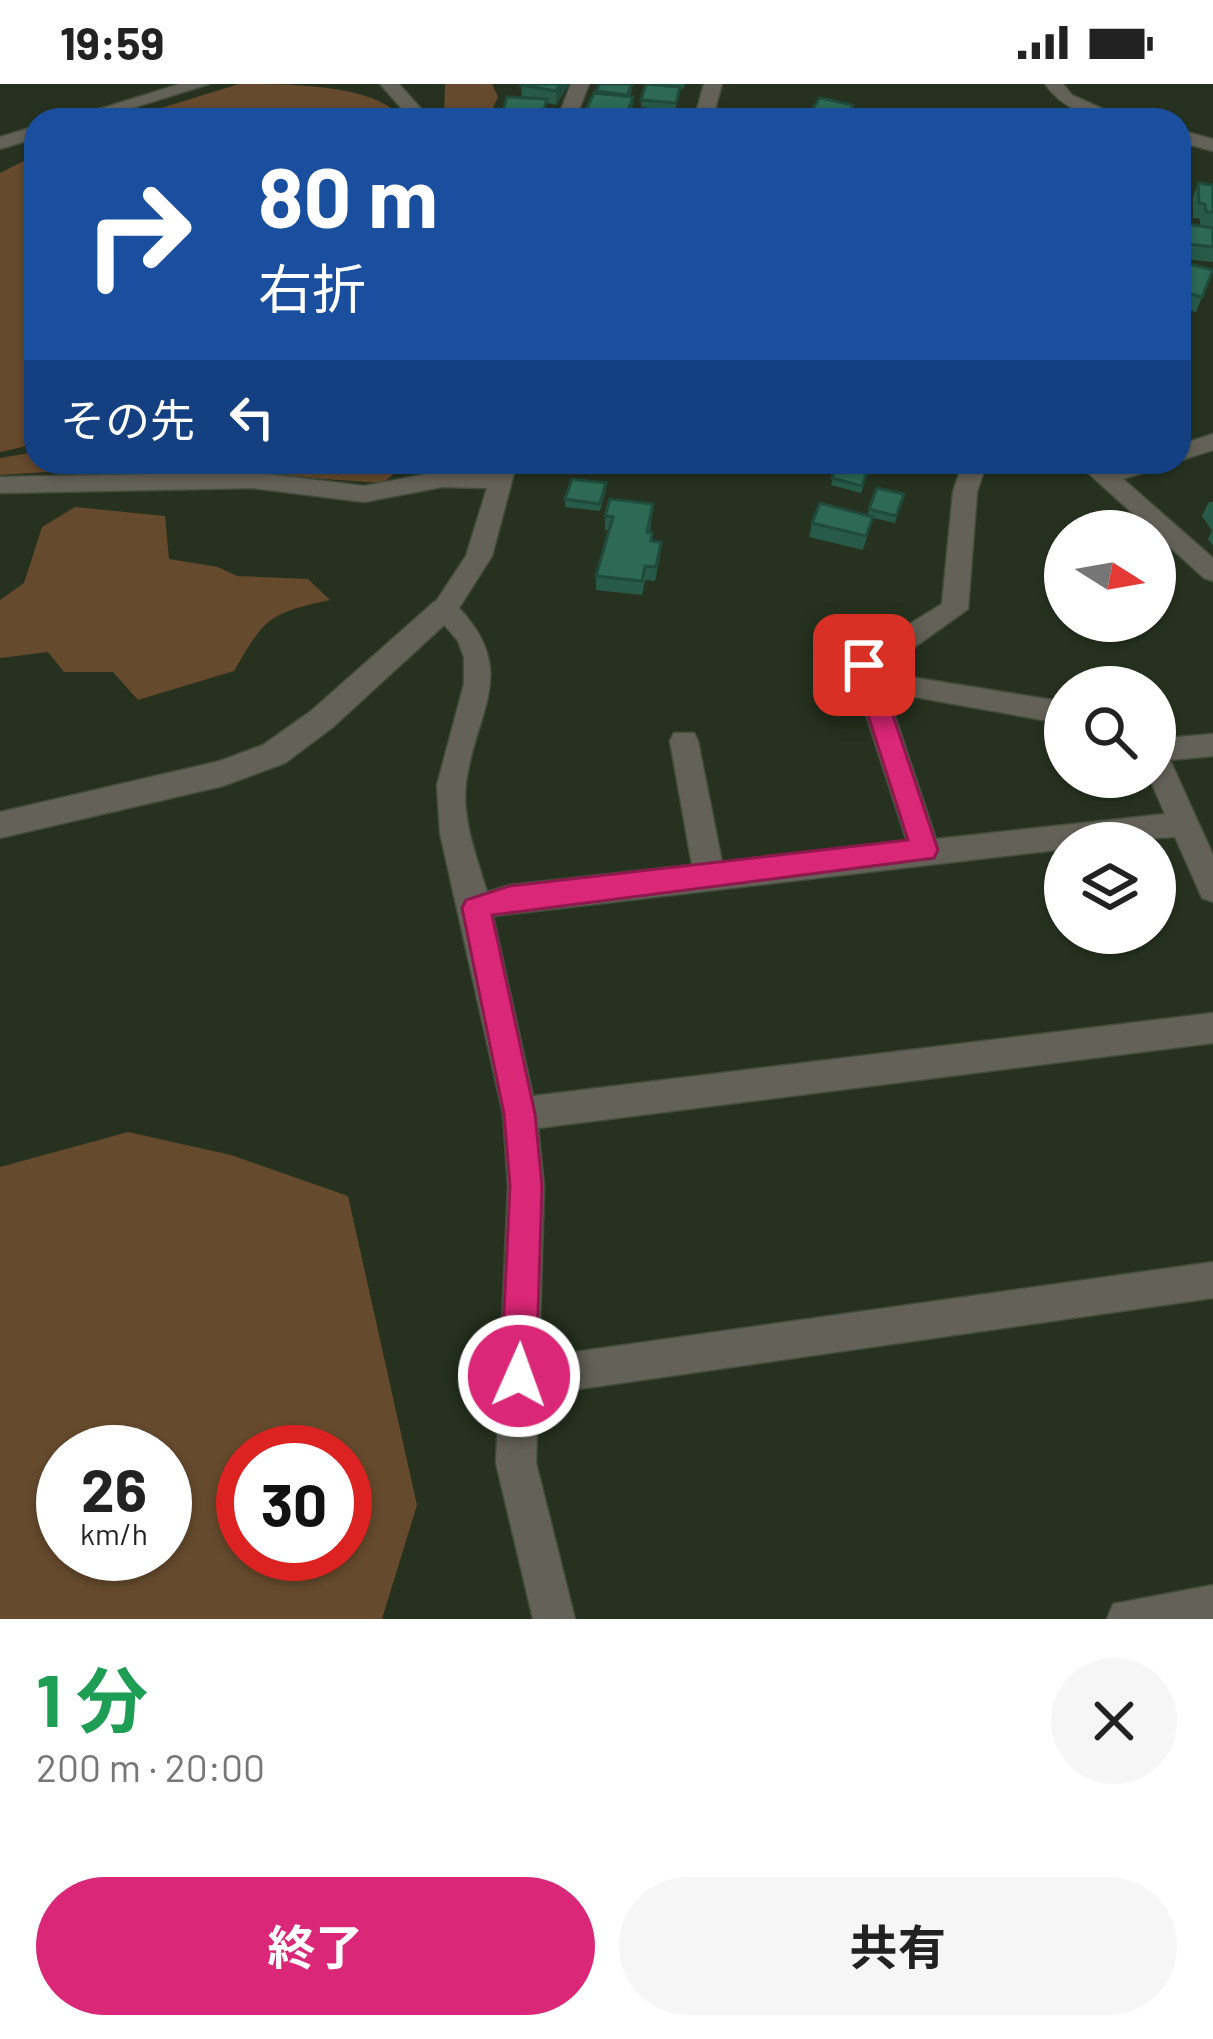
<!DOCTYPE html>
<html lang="ja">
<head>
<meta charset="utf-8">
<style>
  :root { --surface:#fff; --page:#f6f6f6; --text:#222; --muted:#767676; --accent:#db2777 }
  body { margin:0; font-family:Barlow,"Noto Sans JP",sans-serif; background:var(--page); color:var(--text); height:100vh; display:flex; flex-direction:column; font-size:45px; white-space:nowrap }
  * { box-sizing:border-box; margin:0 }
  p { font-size:39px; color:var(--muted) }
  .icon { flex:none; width:66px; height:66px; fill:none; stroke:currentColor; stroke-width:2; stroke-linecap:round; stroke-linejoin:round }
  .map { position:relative; height:1535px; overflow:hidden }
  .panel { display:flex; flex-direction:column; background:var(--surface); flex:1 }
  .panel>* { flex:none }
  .top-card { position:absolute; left:24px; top:24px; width:1167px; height:366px; border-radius:36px; box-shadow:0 3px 9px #0004; background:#1a4fa0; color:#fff; overflow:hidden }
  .needle { width:78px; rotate:101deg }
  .fabs { position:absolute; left:1044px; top:426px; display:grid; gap:24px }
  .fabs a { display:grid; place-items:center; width:132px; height:132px; border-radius:50%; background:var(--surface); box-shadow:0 3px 9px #0004; font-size:60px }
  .speed { position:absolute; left:36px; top:1341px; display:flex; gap:24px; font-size:60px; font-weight:700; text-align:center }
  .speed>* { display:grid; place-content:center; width:156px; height:156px; border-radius:50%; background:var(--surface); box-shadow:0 3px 9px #0004; line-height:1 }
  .speed small { font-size:30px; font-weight:400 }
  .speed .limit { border:18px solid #d22; background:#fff; color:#111 }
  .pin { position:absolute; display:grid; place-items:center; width:102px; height:102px; color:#fff; margin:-51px; border-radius:24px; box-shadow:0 6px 18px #0006 }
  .me { position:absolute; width:132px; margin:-66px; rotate:2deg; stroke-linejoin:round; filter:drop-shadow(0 0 9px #0008) }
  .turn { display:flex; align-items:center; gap:42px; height:252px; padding:0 36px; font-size:54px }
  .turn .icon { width:156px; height:156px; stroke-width:2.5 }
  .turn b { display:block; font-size:84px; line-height:102px }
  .then { display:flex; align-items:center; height:114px; padding:0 36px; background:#0003; gap:24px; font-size:45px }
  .round { display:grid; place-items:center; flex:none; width:126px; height:126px; border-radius:63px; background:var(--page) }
  .overview { display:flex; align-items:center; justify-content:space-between; height:204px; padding:0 36px }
  h1 { font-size:72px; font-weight:700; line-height:90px; color:#1e9e55 }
  .button { display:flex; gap:24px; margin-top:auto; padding:24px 36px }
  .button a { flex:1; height:138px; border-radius:72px; background:var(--accent); color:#fff; font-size:48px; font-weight:700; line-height:138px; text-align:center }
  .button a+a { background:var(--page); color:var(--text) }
  .status { display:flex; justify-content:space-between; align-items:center; height:84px; padding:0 60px; background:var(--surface); direction:ltr }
  .status svg { height:33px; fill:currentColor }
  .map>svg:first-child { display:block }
</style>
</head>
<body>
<div class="status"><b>19:59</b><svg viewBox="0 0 49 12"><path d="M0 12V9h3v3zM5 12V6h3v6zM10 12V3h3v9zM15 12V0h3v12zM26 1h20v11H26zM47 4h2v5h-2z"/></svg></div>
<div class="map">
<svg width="1213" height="1535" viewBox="0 0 1213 1535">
  <rect width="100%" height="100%" fill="#26321f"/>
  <g fill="#654a2d" fill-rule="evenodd">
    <path d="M239,0C290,0 378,0 403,36H122Z"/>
    <path d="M445,0H492L498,13L487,36H444Z"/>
    <path d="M36,71V360L0,368V89Z"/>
    <path d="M36,368V378H387L401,384L383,399L141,382L0,391V374Z"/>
    <path d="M75,423L165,432L169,475L218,483L237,492L308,495L330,516C270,529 265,533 234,587L138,616L113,588H64L48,568L0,574V516L24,499L42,443Z"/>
    <path d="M128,1048L231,1071L348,1112L417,1421L382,1535H0V1083ZM63,1368H165V1470H63ZM243,1368H345V1470H243Z"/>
  </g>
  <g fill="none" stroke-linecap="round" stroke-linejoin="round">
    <g stroke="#424d3b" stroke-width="3">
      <g id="minor">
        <path d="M180,0H209L94,36H64Z"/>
        <path d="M380,0H399L431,36H412Z"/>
        <path d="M571,0H589L575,36H557Z"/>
        <path d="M704,0H722L712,36H694Z"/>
        <path d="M1045,0H1063L1072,11L1128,36C1095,36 1065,28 1045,0Z"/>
        <path d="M36,42V54L0,65V53Z"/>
        <path d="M1179,46L1213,55V67L1179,58Z"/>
        <path d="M1179,141L1213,143V155L1179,153Z"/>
        <path d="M1213,350V366L1179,377V361Z"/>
        <path d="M493,378H517L492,472L459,524C519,588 476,626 466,698C461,734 477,774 487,808L510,801L692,781L670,657L674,649H694L698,657L722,778L907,758L850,581L854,574L942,520L953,408L963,378H987L977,408L968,525L880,588L1065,618V640L887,608L936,755L1165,730L1149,693H1155V655L1213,650V672L1170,676L1213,771V818L1202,814L1175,753L1065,759V765L493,832L533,1012L1213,929V959L538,1044L544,1102L539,1273L1213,1178V1214L538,1311L536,1379L575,1535H533L496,1379L508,1102L503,1030L440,749L437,701L464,600V573L458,557L431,525L466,472L487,404L442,403L364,418L253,404L0,409V393L253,388L364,402L442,387L491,388Z"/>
        <path d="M1076,378H1103L1108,383L1162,378L1159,384L1123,395L1213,474V497L1204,494Z"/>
        <path d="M1213,1501V1535H1107L1113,1520Z"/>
      </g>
    </g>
    <g stroke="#424d3b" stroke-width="3">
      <path id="tertiary" d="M444,514L458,525L454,532L333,643L285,679L223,702L0,754V728L220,677L263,661L311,627L434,518Z"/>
    </g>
    <use href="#minor" fill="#646258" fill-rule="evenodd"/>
    <use href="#tertiary" fill="#646258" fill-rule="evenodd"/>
  </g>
  <g fill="#275a49">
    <path d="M569,0L556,21L547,19L543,36H501L503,27L522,14L521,1Z"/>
    <path d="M633,0L630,12L633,13V27L629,36H586V26Z"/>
    <path d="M647,0H685L683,5H680L675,26L641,23V16Z"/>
    <path d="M1179,96L1186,125L1181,139H1179Z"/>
    <path d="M1198,99L1213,101V143L1200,142V135L1193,134V113Z"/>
    <path d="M1187,140L1213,144V178L1182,175V155Z"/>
    <path d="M1213,186L1196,228L1179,223V194Z"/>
    <path d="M562,378H597L596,386L562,383Z"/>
    <path d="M839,378H872L861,409L831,401Z"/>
    <path d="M606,406L600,427L565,423V415Z"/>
    <path d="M904,410L895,439L873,434L863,466L809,453L812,439L868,431L869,425Z"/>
    <path d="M1209,418H1213V462L1208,455L1212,447L1202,432Z"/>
    <path d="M653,420L650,449L660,472L655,497L645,496L642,511L596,506V492L609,446H605V432Z"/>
  </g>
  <g fill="#204a3c">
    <path d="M560,0H569L556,21V7Z"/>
    <path d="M633,13V27L629,36H626Z"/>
  </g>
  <g fill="#2d6955" stroke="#204a3c" stroke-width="3">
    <path d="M522,0H560L556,7L521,1Z"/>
    <path d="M600,0H632L627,11L596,7Z"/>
    <path d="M646,0L680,3L676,19L641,16Z"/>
    <path d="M594,9L633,13L626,31L586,26Z"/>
    <path d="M507,13L547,15L543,29L503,27Z"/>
    <path d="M820,14L853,21L843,36H817L819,32L809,30Z"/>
    <path d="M503,31L542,34L541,36H501Z"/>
    <path d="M1179,96L1185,97L1186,125L1179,124Z"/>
    <path d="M1198,99L1213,101V128H1206L1205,120L1199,119Z"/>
    <path d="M1187,140L1213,144V163L1188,160Z"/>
    <path d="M1186,179L1213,186L1202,213L1179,207V194Z"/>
    <path d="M839,378H871L862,402L832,394Z"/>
    <path d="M572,395L606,399L600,420L565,415Z"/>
    <path d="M877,404L904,410L896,432L869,425Z"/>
    <path d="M610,415L653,420L647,448L652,449L651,457L661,458L656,483L645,482L642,497L596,492L613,433L605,432Z"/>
    <path d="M820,419L873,433L866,452L812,439Z"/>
  </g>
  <path fill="#db2777" stroke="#8e194d" stroke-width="3" d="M864,572L876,581L938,766L934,774L492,831L535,1030L542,1102L536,1292L531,1305L519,1310L506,1305L501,1292L510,1102L504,1030L462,824L466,816L510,802L908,756L852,581Z"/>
</svg>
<div class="fabs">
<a><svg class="needle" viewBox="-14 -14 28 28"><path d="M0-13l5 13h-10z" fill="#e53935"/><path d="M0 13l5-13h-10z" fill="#767676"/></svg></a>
<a><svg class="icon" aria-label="search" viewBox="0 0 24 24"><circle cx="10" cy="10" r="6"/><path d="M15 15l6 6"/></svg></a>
<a><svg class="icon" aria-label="layers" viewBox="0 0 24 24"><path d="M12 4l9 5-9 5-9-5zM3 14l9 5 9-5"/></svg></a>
</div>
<div class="speed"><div>26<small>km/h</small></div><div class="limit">30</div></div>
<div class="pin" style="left:864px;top:581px;background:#d93025"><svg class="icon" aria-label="arrive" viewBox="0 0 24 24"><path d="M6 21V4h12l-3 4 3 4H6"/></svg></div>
<svg class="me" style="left:519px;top:1292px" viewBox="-20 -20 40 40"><circle r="17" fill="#db2777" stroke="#fff" stroke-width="3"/><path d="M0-11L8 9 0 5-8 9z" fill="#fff"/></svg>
<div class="top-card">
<div class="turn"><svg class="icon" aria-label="right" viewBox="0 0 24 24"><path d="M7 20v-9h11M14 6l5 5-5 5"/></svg><div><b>80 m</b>右折</div></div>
<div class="then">その先<svg class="icon" aria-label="left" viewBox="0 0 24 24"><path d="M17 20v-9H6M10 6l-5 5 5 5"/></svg></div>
</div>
</div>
<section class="panel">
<div class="overview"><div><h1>1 分</h1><p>200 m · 20:00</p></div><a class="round"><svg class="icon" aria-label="close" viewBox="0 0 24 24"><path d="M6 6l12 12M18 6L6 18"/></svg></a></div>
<div class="button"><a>終了</a><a>共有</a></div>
</section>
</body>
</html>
